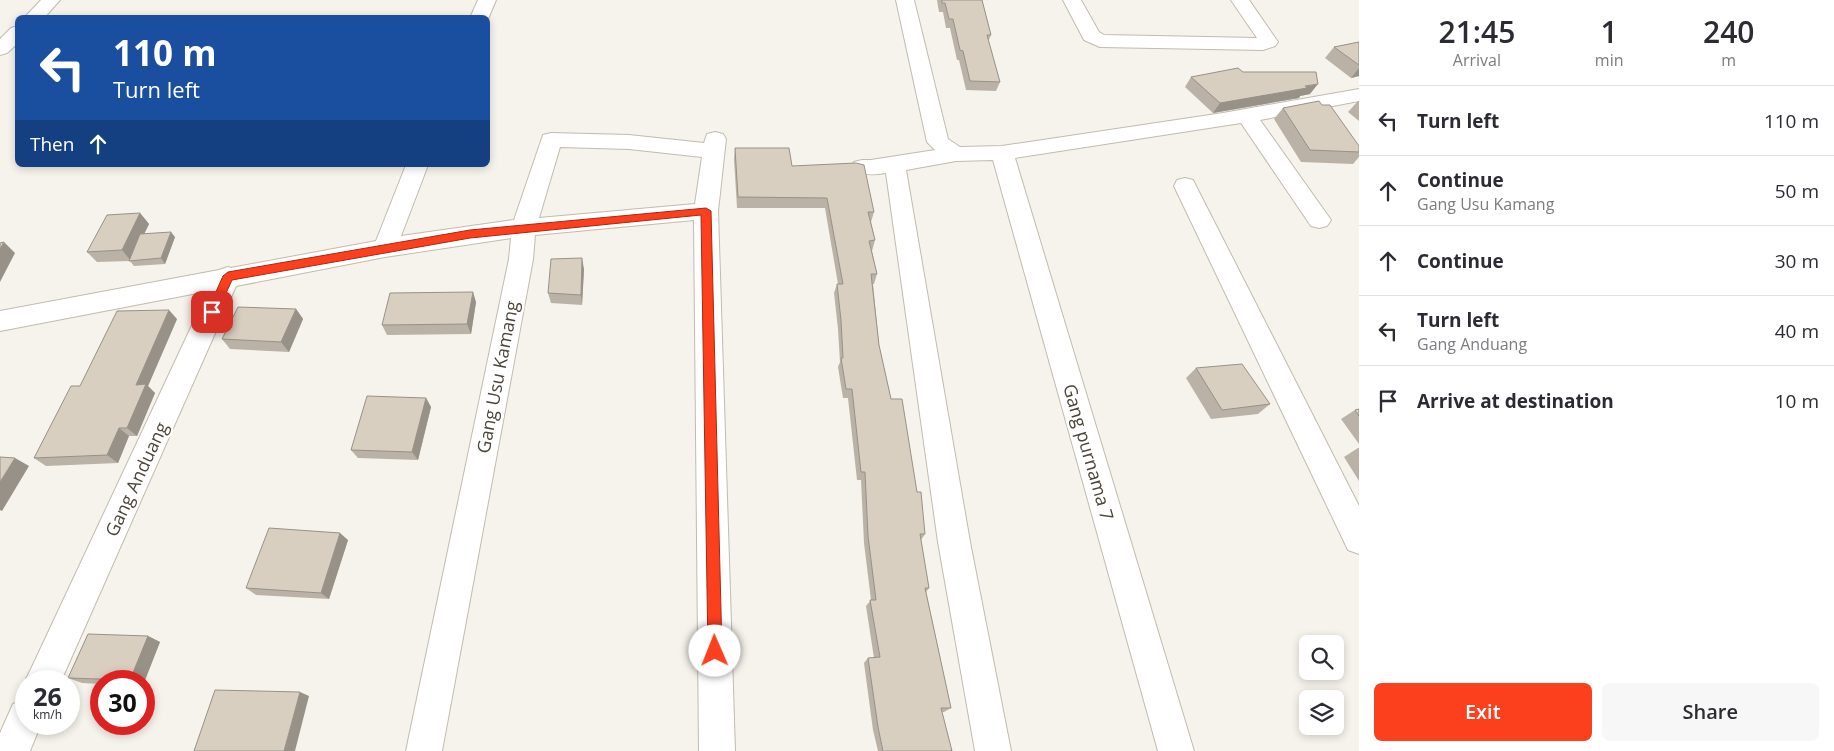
<!DOCTYPE html>
<html lang="en">
<head>
<meta charset="utf-8">
<style>
  :root { --surface:#fff; --page:#f7f7f7; --text:#2b2b33; --muted:#7c7c81; --line:#e1e1e2; --accent:#fc3f1d }
  body { margin:0; font-family:"Open Sans",sans-serif; background:var(--page); color:var(--text); height:100vh; display:flex; flex-direction:column; font-size:19px; white-space:nowrap }
  * { box-sizing:border-box; margin:0 }
  p { font-size:16px; color:var(--muted) }
  .icon { flex:none; width:28px; height:28px; fill:none; stroke:currentColor; stroke-width:2; stroke-linecap:round; stroke-linejoin:round }
  .map { position:relative; flex:1; overflow:hidden }
  .details { display:flex; flex-direction:column; background:var(--surface); width:475px }
  .details>* { flex:none }
  .hud { position:absolute; left:15px; top:15px; width:475px; height:152px; border-radius:8px; box-shadow:0 2px 8px #0003; background:#1a4fa0; color:#fff; overflow:hidden }
  .tools { position:absolute; left:1299px; top:635px; display:grid; gap:10px }
  .tools a { display:grid; place-items:center; width:45px; height:45px; border-radius:8px; background:var(--surface); box-shadow:0 2px 8px #0003; font-size:25px }
  .speed { position:absolute; left:15px; top:670px; display:flex; gap:10px; font-size:25px; font-weight:700; text-align:center }
  .speed>* { display:grid; place-content:center; width:65px; height:65px; border-radius:50%; background:var(--surface); box-shadow:0 2px 8px #0003; line-height:1 }
  .speed small { font-size:12px; font-weight:400 }
  .speed .limit { border:8px solid #d22; background:#fff; color:#111 }
  .pin { position:absolute; display:grid; place-items:center; width:42px; height:42px; color:#fff; margin:-21px; border-radius:10px; box-shadow:0 2px 8px #0006 }
  .me { position:absolute; width:55px; margin:-28px; rotate:359deg; stroke-linejoin:round; filter:drop-shadow(0 0 4px #0008) }
  .turn { display:flex; align-items:center; gap:18px; height:105px; padding:0 15px; font-size:22px }
  .turn .icon { width:65px; height:65px; stroke-width:2.5 }
  .turn b { display:block; font-size:35px; line-height:42px }
  .then { display:flex; align-items:center; height:48px; padding:0 15px; background:#0003; gap:10px; font-size:19px }
  .eta { display:flex; justify-content:space-evenly; align-items:center; height:85px; text-align:center }
  .eta b { font-size:30px; font-weight:600; line-height:35px }
  .button { display:flex; gap:10px; margin-top:auto; padding:10px 15px }
  .button a { flex:1; height:58px; border-radius:8px; background:var(--accent); color:#fff; font-size:20px; font-weight:600; line-height:58px; text-align:center }
  .button a+a { background:var(--page); color:var(--text) }
  ul { padding:0; list-style:none }
  li { display:flex; align-items:center; gap:15px; height:70px; padding:0 15px; border-top:1px solid var(--line) }
  li div { flex:1 }
  li b { display:block; font-size:19px }
  li em { font-style:normal }
  main { display:flex; flex:1; min-height:0 }
  .map>svg:first-child { display:block }
</style>
</head>
<body>
<main>
<div class="map">
<svg width="1359" height="751" viewBox="0 0 1359 751">
  <rect width="100%" height="100%" fill="#f6f3ec"/>
  <g fill="none" stroke-linecap="round" stroke-linejoin="round">
    <g stroke="#c2bbae" stroke-width="2">
      <g id="minor">
        <path d="M41,0H60L44,18H24Z"/>
        <path d="M478,0H496L488,19V18H470Z"/>
        <path d="M896,0H914L948,139L960,147L1002,146L1223,113L1359,89V101L1260,120L1331,220L1327,226L1319,228L1311,226L1241,123L1015,158L1194,751H1158L993,160L956,161L906,170L970,542L1011,751H975L938,542L886,173C874,175 866,175 854,172L851,167L854,162L862,160H871L935,150L927,142Z"/>
        <path d="M1063,0H1081L1099,32L1104,35L1257,38L1231,0H1249L1278,42L1275,46L1263,50L1100,47L1084,40Z"/>
        <path d="M18,26V43L7,53L0,55V39L11,28Z"/>
        <path d="M715,132L723,134L726,139L718,211L735,751H699L694,220L535,235L533,259L442,751H406L509,259L511,238L385,257L236,286L61,681H26V683L25,681L31,669L208,291L0,331V311L219,270L228,267L231,268L376,241L406,165H428L401,236L514,220L543,135L551,133L629,135L704,143L707,134ZM560,147L629,149L702,157L695,204L539,218Z"/>
        <path d="M1185,178L1193,180L1196,186L1359,506V554L1348,550L1174,186L1177,180Z"/>
        <path d="M26,699V724H41L30,751H0V733L13,704Z"/>
      </g>
    </g>
    <use href="#minor" fill="#fff" fill-rule="evenodd"/>
  </g>
  <g fill="#bab2a6">
    <path d="M937,0H982L991,35L988,42L1000,82L996,91L966,90L959,60H957L950,28H946L943,12H939Z"/>
    <path d="M1359,42V76L1351,78L1325,58L1334,47Z"/>
    <path d="M1243,72L1310,94L1300,96L1299,98L1213,113L1185,87L1191,77Z"/>
    <path d="M1358,101H1359V121L1348,112Z"/>
    <path d="M1283,108L1359,146V157L1353,164L1301,162L1274,119Z"/>
    <path d="M735,148L792,166L874,212L871,222L875,240L872,251L877,274L874,284H873L879,345L891,399L917,492L925,534L921,540L929,588L926,592L951,708L944,712H942L952,751H878L873,730L864,663L868,658H874L866,606L871,600L864,543L861,480H857L848,398H843L838,367L840,362L838,329L834,293L837,284H838L825,208H737L734,159Z"/>
    <path d="M140,213L149,224L144,234L175,237L165,264L134,266L130,261L97,262L87,252Z"/>
    <path d="M584,269L582,305L551,303L548,293Z"/>
    <path d="M476,302L471,334L387,335L382,325Z"/>
    <path d="M296,309L303,319L289,352L230,349L222,339Z"/>
    <path d="M177,319L148,386L155,393L137,436H129L118,463L46,466L34,458L80,386Z"/>
    <path d="M1196,368L1270,404L1258,414L1211,419L1186,378Z"/>
    <path d="M426,398L431,407L418,460L358,458L351,450Z"/>
    <path d="M1359,409V444L1341,419L1355,410Z"/>
    <path d="M1358,448H1359V481L1344,457Z"/>
    <path d="M348,540L329,599L256,595L246,588Z"/>
    <path d="M148,636L160,642L144,681H101V684L82,683L68,678Z"/>
  </g>
  <g fill="#979187">
    <path d="M1359,68V76L1351,78Z"/>
    <path d="M1318,84L1310,94L1300,96L1299,98L1213,113L1220,103Z"/>
    <path d="M140,213L149,224L131,261L122,250Z"/>
    <path d="M171,232L175,237L165,264L161,258Z"/>
    <path d="M4,242L15,253L0,282V249Z"/>
    <path d="M582,258L584,269L582,305L581,295Z"/>
    <path d="M473,292L476,302L471,334L467,324Z"/>
    <path d="M296,309L303,319L289,352L281,342Z"/>
    <path d="M169,310L177,319L148,386L155,393L137,436L127,428L136,385Z"/>
    <path d="M426,398L431,407L418,460L412,452Z"/>
    <path d="M119,428L129,436L118,463L107,455Z"/>
    <path d="M15,458L29,466L2,511L0,510V482Z"/>
    <path d="M340,533L348,540L329,599L321,593Z"/>
    <path d="M148,636L160,642L144,683V681H132L130,680Z"/>
    <path d="M300,692L309,696L295,751H284Z"/>
  </g>
  <g fill="#d8cfc1" stroke="#979187">
    <path d="M942,0H982L991,35H987L1000,82L970,81L963,51L960,50L953,19H949L945,3H942Z"/>
    <path d="M1359,42V65L1334,47Z"/>
    <path d="M1238,68L1243,72H1316L1318,84L1305,86L1307,88L1220,103L1191,77Z"/>
    <path d="M1319,101L1322,105H1330L1359,146V152L1310,150L1283,108Z"/>
    <path d="M735,148H789L792,166L856,163L864,165L874,212H868L875,240L869,241L877,274H871L879,345L891,399H902L917,492H921L925,534H920L929,588H925L951,708H941L952,751H883L878,727L868,658L880,657L870,600H876L868,536L865,472H861L852,389H846L841,358H843L841,320L837,284H843L827,198L738,197Z"/>
    <path d="M140,213L122,250L87,252L107,215Z"/>
    <path d="M171,232L161,258L129,261L140,234Z"/>
    <path d="M4,242L0,249V243Z"/>
    <path d="M582,258L581,295L548,293L551,259Z"/>
    <path d="M473,292L467,324L382,325L390,293Z"/>
    <path d="M238,307L296,309L281,342L222,339Z"/>
    <path d="M169,310L136,385L146,384L127,428H119L107,455L34,458L71,386H80L117,311Z"/>
    <path d="M1242,364L1270,404L1222,410L1196,368Z"/>
    <path d="M367,396L426,398L412,452L351,450Z"/>
    <path d="M1359,409V416L1355,410Z"/>
    <path d="M0,457L15,458L0,482Z"/>
    <path d="M269,528L340,533L321,593L246,588Z"/>
    <path d="M88,634L148,636L130,680L68,678Z"/>
    <path d="M215,690L300,692L284,751H194Z"/>
  </g>
  <path fill="#fc3f1d" stroke="#a42913" d="M706,208L711,211L722,651L720,656L715,658L710,656L708,651L701,215L470,238L232,280L216,315L212,316L207,312L223,276L228,272L470,230Z"/>
  <g text-anchor="middle" dominant-baseline="central" stroke-width="5" stroke-linejoin="round" paint-order="stroke">
    <g font-size="18" fill="#4b4439" stroke="#fff">
      <text transform="translate(497 377) rotate(-79)">Gang Usu Kamang</text>
      <text transform="translate(1089 452) rotate(74)">Gang purnama 7</text>
      <text transform="translate(136 479) rotate(-65)">Gang Anduang</text>
    </g>
  </g>
</svg>
<div class="tools">
<a><svg class="icon" aria-label="search" viewBox="0 0 24 24"><circle cx="10" cy="10" r="6"/><path d="M15 15l6 6"/></svg></a>
<a><svg class="icon" aria-label="layers" viewBox="0 0 24 24"><path d="M12 4l9 5-9 5-9-5zM3 14l9 5 9-5"/></svg></a>
</div>
<div class="speed"><div>26<small>km/h</small></div><div class="limit">30</div></div>
<div class="pin" style="left:212px;top:312px;background:#d93025"><svg class="icon" aria-label="arrive" viewBox="0 0 24 24"><path d="M6 21V4h12l-3 4 3 4H6"/></svg></div>
<svg class="me" style="left:715px;top:651px" viewBox="-20 -20 40 40"><circle r="19" fill="#fff"/><path d="M0-13L10 11 0 6-10 11z" fill="#fc3f1d"/></svg>
<div class="hud">
<div class="turn"><svg class="icon" aria-label="left" viewBox="0 0 24 24"><path d="M17 20v-9H6M10 6l-5 5 5 5"/></svg><div><b>110 m</b>Turn left</div></div>
<div class="then">Then<svg class="icon" aria-label="ahead" viewBox="0 0 24 24"><path d="M12 20V5M6 11l6-6 6 6"/></svg></div>
</div>
</div>
<section class="details">
<div class="eta">
<div><b>21:45</b><p>Arrival</p></div>
<div><b>1</b><p>min</p></div>
<div><b>240</b><p>m</p></div>
</div>
<ul>
<li><svg class="icon" aria-label="left" viewBox="0 0 24 24"><path d="M17 20v-9H6M10 6l-5 5 5 5"/></svg><div><b>Turn left</b></div><em>110 m</em></li>
<li><svg class="icon" aria-label="ahead" viewBox="0 0 24 24"><path d="M12 20V5M6 11l6-6 6 6"/></svg><div><b>Continue</b><p>Gang Usu Kamang</p></div><em>50 m</em></li>
<li><svg class="icon" aria-label="ahead" viewBox="0 0 24 24"><path d="M12 20V5M6 11l6-6 6 6"/></svg><div><b>Continue</b></div><em>30 m</em></li>
<li><svg class="icon" aria-label="left" viewBox="0 0 24 24"><path d="M17 20v-9H6M10 6l-5 5 5 5"/></svg><div><b>Turn left</b><p>Gang Anduang</p></div><em>40 m</em></li>
<li><svg class="icon" aria-label="arrive" viewBox="0 0 24 24"><path d="M6 21V4h12l-3 4 3 4H6"/></svg><div><b>Arrive at destination</b></div><em>10 m</em></li>
</ul>
<div class="button"><a>Exit</a><a>Share</a></div>
</section>
</main>
</body>
</html>
